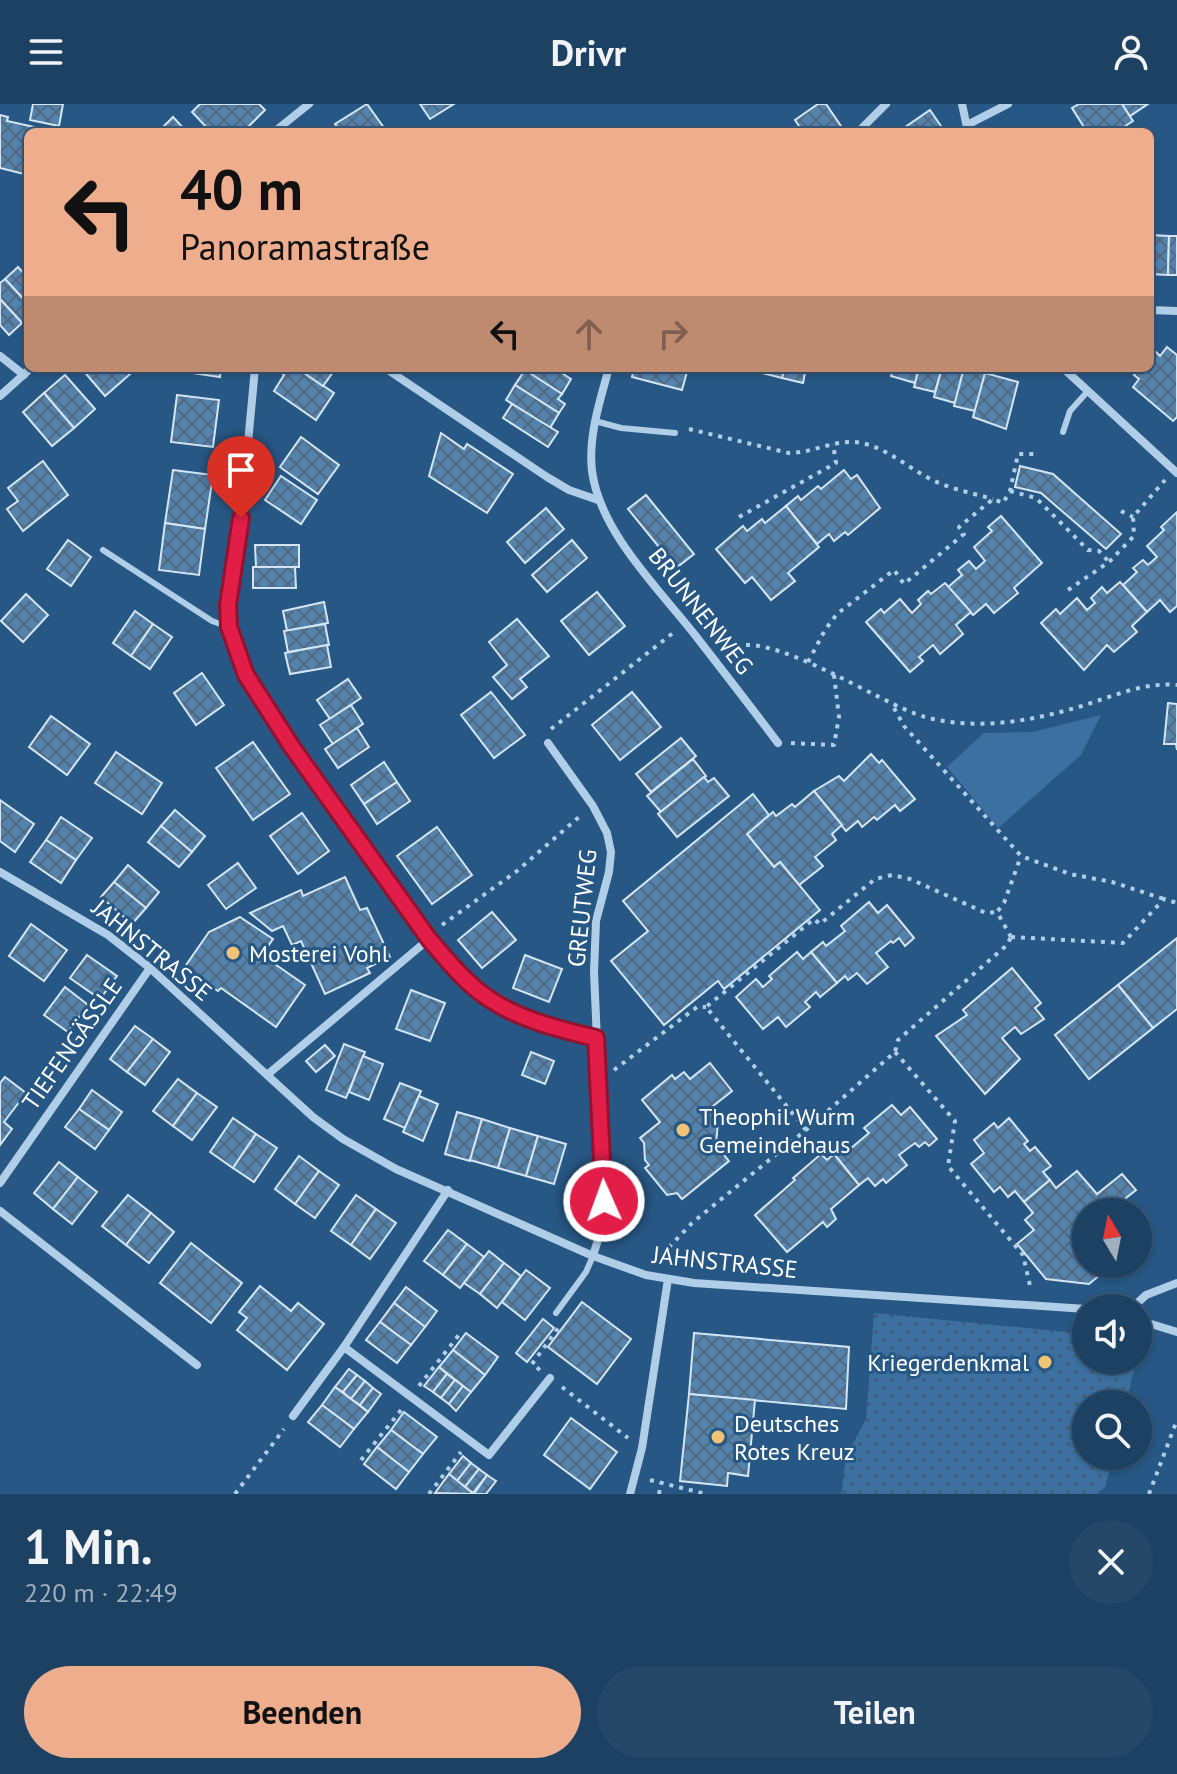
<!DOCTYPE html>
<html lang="de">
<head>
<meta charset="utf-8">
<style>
  :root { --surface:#1d4163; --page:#254869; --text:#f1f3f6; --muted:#a0afbe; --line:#3b5a78; --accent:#eead8d }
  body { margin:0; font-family:"PT Sans",sans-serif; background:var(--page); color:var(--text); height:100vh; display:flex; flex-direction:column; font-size:30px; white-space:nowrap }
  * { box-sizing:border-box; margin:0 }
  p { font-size:26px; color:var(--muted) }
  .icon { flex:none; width:44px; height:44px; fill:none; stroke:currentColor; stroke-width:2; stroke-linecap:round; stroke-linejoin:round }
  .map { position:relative; height:1390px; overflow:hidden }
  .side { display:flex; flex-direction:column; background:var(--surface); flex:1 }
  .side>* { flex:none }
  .top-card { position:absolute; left:24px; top:24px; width:1130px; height:244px; border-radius:12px; box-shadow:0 2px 6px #0004,0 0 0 2px var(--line); background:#eead8d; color:#111; overflow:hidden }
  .needle { width:52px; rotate:350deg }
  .fabs { position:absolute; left:1072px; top:1094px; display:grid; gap:16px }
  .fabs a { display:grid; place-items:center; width:80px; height:80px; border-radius:50%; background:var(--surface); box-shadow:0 2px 6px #0004,0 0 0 2px var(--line); font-size:40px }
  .pin { position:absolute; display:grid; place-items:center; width:68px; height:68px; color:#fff; margin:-82px -34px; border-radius:50% 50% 50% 0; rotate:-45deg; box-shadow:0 0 8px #0007 }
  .pin .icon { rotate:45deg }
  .me { position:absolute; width:88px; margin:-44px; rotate:358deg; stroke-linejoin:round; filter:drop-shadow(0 0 6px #0008) }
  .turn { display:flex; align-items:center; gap:28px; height:168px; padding:0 24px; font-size:36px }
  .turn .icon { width:104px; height:104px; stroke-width:2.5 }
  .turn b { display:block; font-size:56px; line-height:68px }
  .lanes { display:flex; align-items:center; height:76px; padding:0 24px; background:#0003; justify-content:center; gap:40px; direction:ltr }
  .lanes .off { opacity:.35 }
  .round { display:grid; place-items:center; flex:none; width:84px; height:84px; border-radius:42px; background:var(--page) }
  .headline { display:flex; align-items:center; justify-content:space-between; height:136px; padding:0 24px }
  h1 { font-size:48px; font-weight:600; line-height:60px }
  .action { display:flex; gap:16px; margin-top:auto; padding:16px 24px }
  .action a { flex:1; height:92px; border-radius:48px; background:var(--accent); color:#111; font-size:32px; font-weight:600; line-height:92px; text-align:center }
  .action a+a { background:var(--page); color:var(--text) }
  header { display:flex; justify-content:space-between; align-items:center; height:104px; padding:0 24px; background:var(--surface); font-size:36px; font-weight:600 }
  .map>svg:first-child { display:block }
</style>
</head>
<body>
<header><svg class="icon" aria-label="menu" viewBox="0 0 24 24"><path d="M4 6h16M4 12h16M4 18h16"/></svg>Drivr<svg class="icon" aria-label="person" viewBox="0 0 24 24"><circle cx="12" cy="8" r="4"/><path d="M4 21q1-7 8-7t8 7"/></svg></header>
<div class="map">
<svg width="1177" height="1390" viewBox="0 0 1177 1390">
  <defs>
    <pattern id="grass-dots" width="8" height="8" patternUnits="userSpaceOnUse" patternTransform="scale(2)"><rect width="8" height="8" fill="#3b70a0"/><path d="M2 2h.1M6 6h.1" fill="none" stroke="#455a6e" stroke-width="1.8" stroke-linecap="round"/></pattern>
    <pattern id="building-cross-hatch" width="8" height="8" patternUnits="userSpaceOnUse" patternTransform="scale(2)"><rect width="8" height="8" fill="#5382ad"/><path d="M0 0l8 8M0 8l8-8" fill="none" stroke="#506a81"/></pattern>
  </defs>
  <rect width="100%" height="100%" fill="#275784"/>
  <path fill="url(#grass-dots)" d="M874,1209L1086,1230V1256H1136L1126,1300H1086V1352H1113L1105,1383L1097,1390H841L846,1353L866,1315Z"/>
  <path fill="#3b70a0" d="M1101,611L1081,651L998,724L947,663L984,629L1033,628Z"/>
  <g fill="url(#building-cross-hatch)" stroke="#d4e6f6" stroke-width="2">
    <path d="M33,0H63L59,22L30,16Z"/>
    <path d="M200,0H259L265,6L243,28H211L192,8Z"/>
    <path d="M367,0L387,28H341L335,20Z"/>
    <path d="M420,0H454L430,15Z"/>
    <path d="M818,0H826L845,28H803L795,16Z"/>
    <path d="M1079,0H1122L1133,17L1116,28H1087L1072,4Z"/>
    <path d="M1122,0H1148L1130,12Z"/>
    <path d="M930,6L945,28H898Z"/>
    <path d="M0,11L8,13L7,17L39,24L38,28H28V71L0,64Z"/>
    <path d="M173,13L187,28H158Z"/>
    <path d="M1150,131L1169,132L1168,171L1150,170Z"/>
    <path d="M1169,132H1177V171H1168Z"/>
    <path d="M18,163L28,174V200L5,175Z"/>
    <path d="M5,175L28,200V213L22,219L0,195V179Z"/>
    <path d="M0,195L22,219L9,231L0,221Z"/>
    <path d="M1167,243L1177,251V313L1173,317L1133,283L1139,275L1134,271L1140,264H1150V253L1155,247L1160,252Z"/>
    <path d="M81,264H137L105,292Z"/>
    <path d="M172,264H221L220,273L172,266Z"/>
    <path d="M276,264H297L334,289L316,316L274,287L284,271Z"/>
    <path d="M297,264H336L323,282Z"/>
    <path d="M521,264H554L571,275L562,290Z"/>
    <path d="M634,264H688L682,286L632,273Z"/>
    <path d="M763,264H785L782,274L762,269Z"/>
    <path d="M785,264H806L803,279L782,274Z"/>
    <path d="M893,264H919L915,279L891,272Z"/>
    <path d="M919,264H942L935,288L914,283Z"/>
    <path d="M942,264H964L955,299L934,293Z"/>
    <path d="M964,264L986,266L975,307L954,302Z"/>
    <path d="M525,266L562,290L558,295L565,300L559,309L515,281Z"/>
    <path d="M985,269L1018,278L1006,325L973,313Z"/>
    <path d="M65,271L95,305L74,324L44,289Z"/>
    <path d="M515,281L559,309L550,324L506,296Z"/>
    <path d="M44,289L74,324L52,342L23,308Z"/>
    <path d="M177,291L219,296L213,343L171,338Z"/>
    <path d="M512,300L558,328L548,343L503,314Z"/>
    <path d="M441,329L464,345L467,340L513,370L487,409L429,372Z"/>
    <path d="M301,333L339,361L318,390L280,363Z"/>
    <path d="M43,357L68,391L23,427L7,405L18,397L8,384Z"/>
    <path d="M1020,362L1053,370L1121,430L1106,445L1041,389L1015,383Z"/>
    <path d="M173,366L213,371L205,425L165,419Z"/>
    <path d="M844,366L851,375L857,371L880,404L848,431L845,428L834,437L829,430L817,440L786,402L798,392L801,396L818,382L821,385Z"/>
    <path d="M281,372L317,396L301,420L265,396Z"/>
    <path d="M646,391L694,450L676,464L628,405Z"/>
    <path d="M786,402L819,443L788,469L795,477L771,496L752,473L745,479L716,445L743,422L747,427L762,415L765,419Z"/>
    <path d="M546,404L564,425L525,459L507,438Z"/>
    <path d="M1177,408V502L1170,508L1160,496L1147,508L1123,481L1137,468L1133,464L1143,456L1148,461L1157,453L1147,442L1164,426L1161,423Z"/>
    <path d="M1001,412L1042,459L1014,484L1018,489L994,509L986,500L973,511L948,483L962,471L958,466L969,457L976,465L985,457L974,443L992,427L988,423Z"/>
    <path d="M165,419L205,425L199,471L159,466Z"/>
    <path d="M68,436L91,453L71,482L47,465Z"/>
    <path d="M572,436L587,454L547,488L532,471Z"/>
    <path d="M255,441H299V463H256Z"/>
    <path d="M253,463H295L296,484H253Z"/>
    <path d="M1120,478L1147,508L1132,522L1137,528L1114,548L1107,541L1084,566L1041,519L1056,505L1060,510L1077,494L1087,506L1095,499L1091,494L1102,483L1107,489Z"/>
    <path d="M945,479L971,508L956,521L963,530L940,550L933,541L919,553L923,557L910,568L866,518L881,505L884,509L900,495L912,509L921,500L918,496L928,487L931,490Z"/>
    <path d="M597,488L625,522L589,551L561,517Z"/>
    <path d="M26,490L48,511L23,538L1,517Z"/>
    <path d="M324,498L328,519L287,527L283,507Z"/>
    <path d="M135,507L153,520L131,552L113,539Z"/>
    <path d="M517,515L549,552L520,575L527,583L512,595L493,573L507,561L489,538Z"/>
    <path d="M153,520L172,533L150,565L131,552Z"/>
    <path d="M325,520L329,541L288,548L284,527Z"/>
    <path d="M327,541L331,563L290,570L285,549Z"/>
    <path d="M202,569L224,601L196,621L174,589Z"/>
    <path d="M348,575L361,594L330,615L317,596Z"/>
    <path d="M491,588L525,631L494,654L461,611Z"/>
    <path d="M632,588L661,623L620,656L592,621Z"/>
    <path d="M1168,599L1177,600V646L1176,640H1164Z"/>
    <path d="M351,601L363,620L333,640L320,621Z"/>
    <path d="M51,612L90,640L67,671L29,643Z"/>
    <path d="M357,624L369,643L338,664L325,645Z"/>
    <path d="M681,634L696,652L651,688L636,670Z"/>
    <path d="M253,638L290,690L253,716L216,664Z"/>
    <path d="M116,648L162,679L142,710L95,679Z"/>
    <path d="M871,650L879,659L882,656L915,695L900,707L895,701L877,716L874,713L862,723L858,717L846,727L814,687L839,672L844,677Z"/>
    <path d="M693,655L706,672L661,708L647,692Z"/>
    <path d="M384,658L397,678L364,700L351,681Z"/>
    <path d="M704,673L708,678L714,674L729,692L677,733L658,710Z"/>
    <path d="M397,678L410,697L377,720L364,700Z"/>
    <path d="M814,687L842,721L832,730L836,736L815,753L823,762L799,781L780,758L774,763L747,730L773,708L776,712L792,700L795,703Z"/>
    <path d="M753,690L769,711L747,730L774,763L780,758L820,806L724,885L718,877L664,921L611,857L648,827L623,797Z"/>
    <path d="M0,696L34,720L15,748L0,737Z"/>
    <path d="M175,706L205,732L192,748L161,722Z"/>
    <path d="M302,709L329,747L298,770L270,732Z"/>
    <path d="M61,713L92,734L76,756L46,736Z"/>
    <path d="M161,722L192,748L179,763L148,738Z"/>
    <path d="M437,723L472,771L432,800L397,752Z"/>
    <path d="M46,736L76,756L61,779L30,758Z"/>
    <path d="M238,759L256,784L226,805L208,781Z"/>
    <path d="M128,761L159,788L146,804L114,778Z"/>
    <path d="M345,773L360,806L367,804L390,853L367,864L370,869L325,890L301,837L292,841L283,822L272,827L250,809L301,786L303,792Z"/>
    <path d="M114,778L146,804L132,820L101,793Z"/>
    <path d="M869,798L878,809L887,801L914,834L905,842L899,834L893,839L891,837L876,849L888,863L867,880L857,869L848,876L845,872L837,879L811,848L823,838L826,842L845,827L841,822Z"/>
    <path d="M492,808L516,836L482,864L458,836Z"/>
    <path d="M240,813L273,835L262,851L305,881L276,923L221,884L218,887L184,864L209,828Z"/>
    <path d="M31,820L67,846L44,877L9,852Z"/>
    <path d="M1177,834V905L1153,924L1118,881Z"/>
    <path d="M797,848L803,855L811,848L837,879L820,893L816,888L805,898L810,903L786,923L778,913L763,925L736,893L756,875L763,883L772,875L769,872Z"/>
    <path d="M87,851L117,872L100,895L70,874Z"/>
    <path d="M525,851L562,865L549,898L513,884Z"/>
    <path d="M1012,864L1041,899L1035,904L1044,915L1021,930L1015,923L1002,934L1020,955L985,990L936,932L967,911L963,906Z"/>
    <path d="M1118,881L1153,924L1089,975L1055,931Z"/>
    <path d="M65,883L88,901L68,928L44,911Z"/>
    <path d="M411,886L445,899L430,937L396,925Z"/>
    <path d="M135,922L153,935L127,968L110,955Z"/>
    <path d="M153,935L170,948L145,981L127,968Z"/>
    <path d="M344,940L365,948L346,994L326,986Z"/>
    <path d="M325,941L335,952L316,968L306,957Z"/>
    <path d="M531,948L554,957L545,980L522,971Z"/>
    <path d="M363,952L383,960L369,996L349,988Z"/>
    <path d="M710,959L732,987L708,1006L718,1017L716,1041L729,1057L682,1095L677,1089L667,1091L645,1064L649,1061L645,1056L644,1039L640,1034L660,1018L642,996L672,971L675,975L684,968L690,975Z"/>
    <path d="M5,973L26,989L4,1018L12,1025L0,1041V979Z"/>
    <path d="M178,975L197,989L173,1022L153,1007Z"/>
    <path d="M400,979L421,987L405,1024L384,1015Z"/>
    <path d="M92,986L122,1008L109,1026L79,1005Z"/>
    <path d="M197,989L217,1003L192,1036L173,1022Z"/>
    <path d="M419,992L438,1000L423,1037L403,1028Z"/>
    <path d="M892,1001L901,1011L910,1003L937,1035L929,1042L925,1038L919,1043L915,1039L899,1051L907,1061L886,1079L883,1075L875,1082L868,1074L859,1081L834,1050L846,1040L850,1045L869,1029L864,1024Z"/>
    <path d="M79,1005L109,1026L95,1045L65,1023Z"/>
    <path d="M457,1008L482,1015L470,1057L445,1050Z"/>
    <path d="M233,1014L256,1030L233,1064L210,1048Z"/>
    <path d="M1009,1014L1028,1037L1024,1040L1030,1047L1035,1043L1051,1062L1043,1068L1050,1076L1024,1098L1015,1087L1008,1093L1000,1083L994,1088L971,1060L984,1049L974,1036L994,1019L998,1024Z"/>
    <path d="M482,1015L510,1024L498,1064L470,1056Z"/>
    <path d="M510,1024L538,1032L526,1072L498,1064Z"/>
    <path d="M256,1030L277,1044L254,1078L233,1064Z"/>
    <path d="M538,1032L566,1040L554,1080L526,1072Z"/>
    <path d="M821,1050L827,1056L834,1050L859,1081L831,1105L836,1115L827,1123L823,1118L787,1148L755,1111L795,1076L793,1074Z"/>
    <path d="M299,1052L319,1067L295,1100L275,1085Z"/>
    <path d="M59,1058L78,1073L53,1105L34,1089Z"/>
    <path d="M319,1067L339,1081L315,1114L295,1100Z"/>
    <path d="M1077,1067L1097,1090L1122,1070L1136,1086L1112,1105L1115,1108H1086V1160H1129L1112,1161L1089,1180L1046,1175L1017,1140L1034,1126L1025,1116L1033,1109L1024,1098L1050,1076L1056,1084Z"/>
    <path d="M78,1073L97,1088L72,1120L53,1105Z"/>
    <path d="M128,1091L151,1109L126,1141L102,1122Z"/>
    <path d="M356,1091L376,1105L351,1141L331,1127Z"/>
    <path d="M376,1105L396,1119L370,1155L351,1141Z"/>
    <path d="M151,1109L174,1128L149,1159L126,1141Z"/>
    <path d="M448,1126L467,1140L443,1171L424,1157Z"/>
    <path d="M191,1139L242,1179L211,1219L160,1179Z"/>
    <path d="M467,1140L484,1153L460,1184L443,1171Z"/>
    <path d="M489,1147L504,1159L480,1190L464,1179Z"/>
    <path d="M504,1159L521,1172L497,1204L480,1190Z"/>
    <path d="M526,1166L550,1184L525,1216L502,1198Z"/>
    <path d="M260,1182L291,1207L298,1199L324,1220L287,1266L237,1226L247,1214L239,1208Z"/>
    <path d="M406,1183L437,1207L425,1223L394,1199Z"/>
    <path d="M582,1198L631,1235L597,1280L548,1243Z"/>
    <path d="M394,1199L425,1223L411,1241L380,1218Z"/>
    <path d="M543,1215L554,1224L527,1258L516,1249Z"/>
    <path d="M380,1218L411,1241L397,1259L366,1236Z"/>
    <path d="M466,1229L498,1253L485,1271L453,1246Z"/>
    <path d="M694,1229L849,1243L846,1305L689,1290Z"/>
    <path d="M453,1246L485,1271L471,1288L439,1263Z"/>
    <path d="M439,1263L447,1270L433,1288L424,1282Z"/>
    <path d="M349,1265L357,1271L343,1288L335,1283Z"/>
    <path d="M447,1270L455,1276L441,1294L433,1288Z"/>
    <path d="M357,1271L365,1277L351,1295L343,1288Z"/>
    <path d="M455,1276L463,1282L449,1300L441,1294Z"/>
    <path d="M365,1277L373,1284L360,1301L351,1295Z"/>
    <path d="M463,1282L471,1288L456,1307L449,1300Z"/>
    <path d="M335,1283L368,1308L354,1325L322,1301Z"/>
    <path d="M373,1284L381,1290L368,1308L360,1301Z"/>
    <path d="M689,1290L755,1296L748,1372L728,1369L727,1382L680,1377Z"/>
    <path d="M322,1301L354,1325L340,1343L308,1318Z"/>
    <path d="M404,1308L437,1333L423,1350L391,1326Z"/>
    <path d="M571,1314L617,1348L590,1385L544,1351Z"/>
    <path d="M391,1326L423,1350L409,1368L377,1343Z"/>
    <path d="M377,1343L409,1368L396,1385L364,1360Z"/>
    <path d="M463,1352L471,1359L457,1377L449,1370Z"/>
    <path d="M471,1359L479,1365L465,1383L457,1377Z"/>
    <path d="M479,1365L487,1371L473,1389L465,1383Z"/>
    <path d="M449,1370L465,1383L474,1390L435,1389Z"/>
    <path d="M487,1371L496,1377L486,1390H474Z"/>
  </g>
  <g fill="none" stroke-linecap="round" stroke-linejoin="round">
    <g stroke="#b0cee7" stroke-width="4" stroke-dasharray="4 6" stroke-linecap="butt">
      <path d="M689,325L789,349C813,349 837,334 862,339C892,346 912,368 939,379C956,386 975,390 993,395"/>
      <path d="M1010,387L1036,394L1088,446L1099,447L1109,458"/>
      <path d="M1121,407L1133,413"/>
      <path d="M739,413L836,359L833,340"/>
      <path d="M1068,486L1109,458L1134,432L1133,413L1165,376"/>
      <path d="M727,546C764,520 881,601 925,613C977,627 1032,617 1082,602C1114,592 1143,578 1177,581"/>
      <path d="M808,558L825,526L837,510L894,466L904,480L964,430L959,423L993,395L1003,399L1010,387L1018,350H1039"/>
      <path d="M894,604L904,622L1021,752L1070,770L1112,778L1164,795"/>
      <path d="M551,625L673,529"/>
      <path d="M791,639L834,641L839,613L834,571"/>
      <path d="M442,821L517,767L579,713"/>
      <path d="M1011,833L1123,839L1164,795L1177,799"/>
      <path d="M1011,833L997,808L1004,799L1021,752"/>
      <path d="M895,948L955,1017L948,1062L1023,1151L1031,1186"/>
      <path d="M614,966L697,903H706"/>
      <path d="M806,1026L706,903L814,815L820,820L875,775L892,771L910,775L986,809L997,808"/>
      <path d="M655,1158L692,1119L806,1026L895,948L898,936L1007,841L1011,833"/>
      <path d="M540,1266L532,1260L559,1223"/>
      <path d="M419,1282L462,1227"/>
      <path d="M562,1283L628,1334"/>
      <path d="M361,1356L402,1305"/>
      <path d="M650,1376L706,1390"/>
      <path d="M235,1390L284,1325"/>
      <path d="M429,1390L461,1348"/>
      <path d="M659,1390L661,1379"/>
      <path d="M1149,1390L1177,1316"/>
    </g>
    <g stroke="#b0cee7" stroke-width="6">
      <path d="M595,317L621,324L675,329"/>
      <path d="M1063,328L1070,307L1088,287"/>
      <path d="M103,446L212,517L229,523"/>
      <path d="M556,1209L586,1168L593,1152"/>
    </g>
    <g stroke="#b0cee7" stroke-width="8">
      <path d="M962,0L968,28"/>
      <path d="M967,21L1008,0"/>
      <path d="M274,28L309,0"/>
      <path d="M858,28L886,0"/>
      <path d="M1150,206L1177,207"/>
      <path d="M0,252L24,271"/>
      <path d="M255,264L241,414L228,501L229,523L246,571L292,643L450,861L491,896L555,925L596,934"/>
      <path d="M385,264L547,373L569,386L598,396"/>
      <path d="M609,264C600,297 588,332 592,367C600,428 658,484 695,531C723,567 751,603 778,639"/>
      <path d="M1063,264L1177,369"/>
      <path d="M0,292L31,264"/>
      <path d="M548,639L593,702L607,729L611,748L609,768L596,817L594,868L604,1097L601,1126L593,1152"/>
      <path d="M0,768L108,831L150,864L313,1013L343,1035L396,1065L593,1152L646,1171L694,1179L1086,1205"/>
      <path d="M267,971L429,835"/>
      <path d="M0,1079L150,864"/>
      <path d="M0,1107L197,1261"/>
      <path d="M1132,1204L1146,1191L1177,1179"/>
      <path d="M1138,1216L1177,1228"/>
      <path d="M344,1243L489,1351L550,1274"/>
      <path d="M293,1312L344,1243L448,1086"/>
      <path d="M630,1390L642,1344L668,1175"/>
    </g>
  </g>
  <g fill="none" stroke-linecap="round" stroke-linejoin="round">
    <g stroke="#92132f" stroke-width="20">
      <path id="route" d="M241,414L228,501L229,523L246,571L292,643L429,835C447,856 467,881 491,896C521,916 562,926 596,934L604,1097"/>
    </g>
    <use href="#route" stroke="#e11d48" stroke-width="14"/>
  </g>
  <g fill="#f0c376" stroke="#275784" stroke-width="3">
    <circle cx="233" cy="849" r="8"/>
    <circle cx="683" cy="1026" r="8"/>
    <circle cx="1045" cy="1258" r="8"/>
    <circle cx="718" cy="1333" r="8"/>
  </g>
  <g text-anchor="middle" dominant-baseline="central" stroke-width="6" stroke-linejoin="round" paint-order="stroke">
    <g font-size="24" fill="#fff" stroke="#275784">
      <text transform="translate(701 507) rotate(52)">BRUNNENWEG</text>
      <text transform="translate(582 804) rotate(-84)">GREUTWEG</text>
      <text transform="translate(152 846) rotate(39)">JAHNSTRASSE</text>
      <text transform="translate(72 940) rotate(-55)">TIEFENGÄSSLE</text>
      <text transform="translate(725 1158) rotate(6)">JAHNSTRASSE</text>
    </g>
    <g font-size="24" fill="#fff" stroke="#275784" text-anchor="start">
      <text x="249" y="849">Mosterei Vohl</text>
      <text x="699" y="1012">Theophil Wurm<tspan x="699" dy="28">Gemeindehaus</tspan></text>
      <text x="1029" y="1258" text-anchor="end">Kriegerdenkmal</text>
      <text x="734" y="1319">Deutsches<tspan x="734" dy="28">Rotes Kreuz</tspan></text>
    </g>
  </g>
</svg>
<div class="fabs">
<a><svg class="needle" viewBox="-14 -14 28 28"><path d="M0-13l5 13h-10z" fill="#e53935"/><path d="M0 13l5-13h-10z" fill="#a0afbe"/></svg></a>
<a><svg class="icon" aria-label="sound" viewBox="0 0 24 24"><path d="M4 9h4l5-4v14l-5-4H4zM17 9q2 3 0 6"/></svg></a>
<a><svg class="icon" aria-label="search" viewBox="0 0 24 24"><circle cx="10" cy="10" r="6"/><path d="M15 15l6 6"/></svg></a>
</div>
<div class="pin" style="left:241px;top:414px;background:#d93025"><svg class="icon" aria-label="arrive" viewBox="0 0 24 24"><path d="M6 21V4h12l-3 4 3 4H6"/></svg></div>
<svg class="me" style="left:604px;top:1097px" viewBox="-20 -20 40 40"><circle r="17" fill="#e11d48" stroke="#fff" stroke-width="3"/><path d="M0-11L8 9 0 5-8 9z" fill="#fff"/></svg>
<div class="top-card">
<div class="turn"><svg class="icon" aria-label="left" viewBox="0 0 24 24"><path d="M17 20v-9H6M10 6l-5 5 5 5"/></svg><div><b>40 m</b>Panoramastraße</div></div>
<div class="lanes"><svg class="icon" aria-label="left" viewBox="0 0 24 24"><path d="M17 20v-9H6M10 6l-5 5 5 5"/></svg><svg class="icon off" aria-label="ahead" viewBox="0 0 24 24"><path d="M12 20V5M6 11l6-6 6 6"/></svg><svg class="icon off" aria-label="right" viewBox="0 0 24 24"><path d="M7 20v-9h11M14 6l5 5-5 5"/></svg></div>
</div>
</div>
<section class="side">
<div class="headline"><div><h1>1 Min.</h1><p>220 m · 22:49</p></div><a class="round"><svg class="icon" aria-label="close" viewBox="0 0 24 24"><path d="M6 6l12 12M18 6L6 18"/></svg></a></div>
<div class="action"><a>Beenden</a><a>Teilen</a></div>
</section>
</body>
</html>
